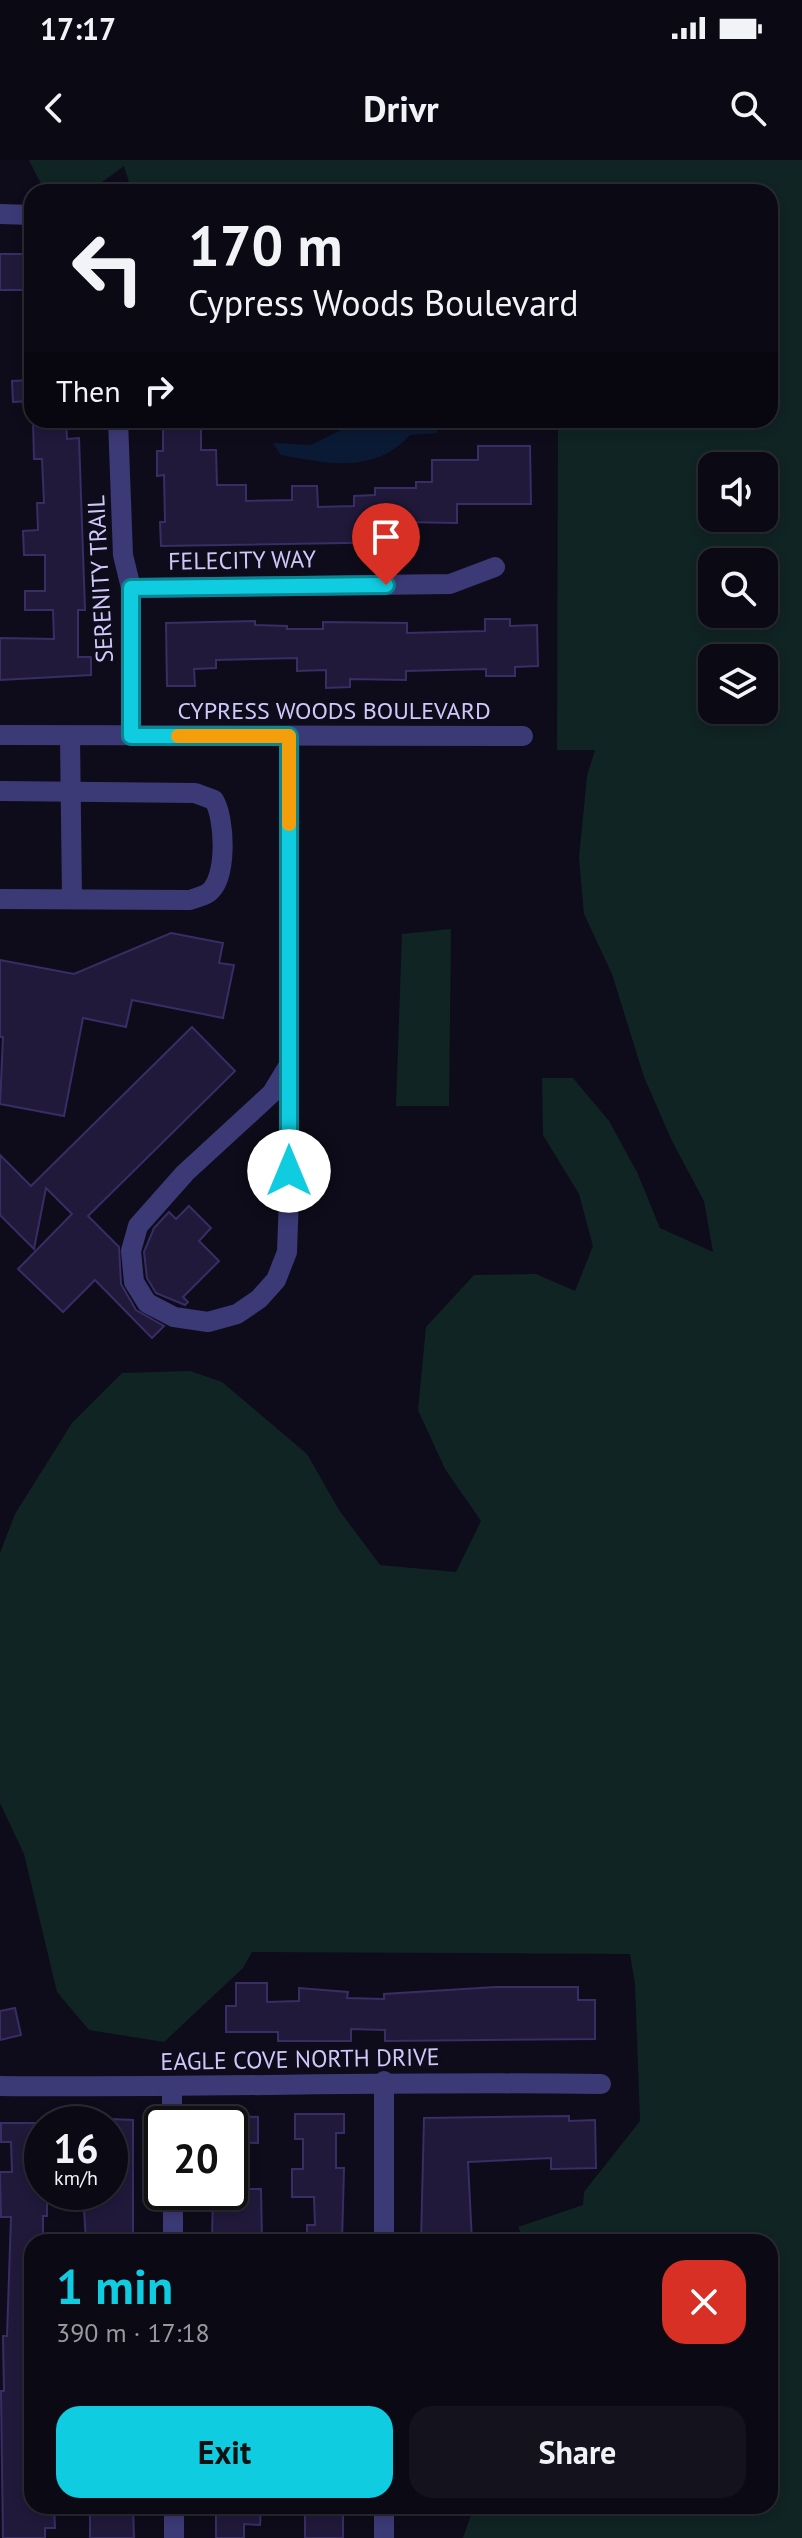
<!DOCTYPE html>
<html lang="en">
<head>
<meta charset="utf-8">
<style>
  :root { --surface:#0a0914; --page:#13121d; --text:#f1f3f6; --muted:#999aa0; --line:#2a2a34; --accent:#10cce0 }
  body { margin:0; font-family:"PT Sans",sans-serif; background:var(--page); color:var(--text); height:100vh; display:flex; flex-direction:column; font-size:30px; white-space:nowrap }
  * { box-sizing:border-box; margin:0 }
  p { font-size:26px; color:var(--muted) }
  .icon { flex:none; width:44px; height:44px; fill:none; stroke:currentColor; stroke-width:2; stroke-linecap:round; stroke-linejoin:round }
  .map { position:relative; flex:1; overflow:hidden }
  .side { position:absolute; left:24px; top:2074px; width:754px; height:280px; display:flex; flex-direction:column; background:var(--surface); border-radius:24px; box-shadow:0 4px 12px #0003,0 0 0 2px var(--line) }
  .side>* { flex:none }
  .banner { position:absolute; left:24px; top:24px; width:754px; height:244px; border-radius:24px; box-shadow:0 4px 12px #0003,0 0 0 2px var(--line); background:#0a0914; color:var(--text); overflow:hidden }
  .controls { position:absolute; left:698px; top:292px; display:grid; gap:16px }
  .controls a { display:grid; place-items:center; width:80px; height:80px; border-radius:16px; background:var(--surface); box-shadow:0 4px 12px #0003,0 0 0 2px var(--line); font-size:40px }
  .speed { position:absolute; left:24px; top:1946px; display:flex; gap:16px; font-size:40px; font-weight:700; text-align:center }
  .speed>* { display:grid; place-content:center; width:104px; height:104px; border-radius:50%; background:var(--surface); box-shadow:0 4px 12px #0003,0 0 0 2px var(--line); line-height:1 }
  .speed small { font-size:20px; font-weight:400 }
  .speed .limit { border:4px solid #111; border-radius:12px; background:#fff; color:#111 }
  .pin { position:absolute; display:grid; place-items:center; width:68px; height:68px; color:#fff; margin:-82px -34px; border-radius:50% 50% 50% 0; rotate:-45deg; box-shadow:0 0 8px #0007 }
  .pin .icon { rotate:45deg }
  .me { position:absolute; width:88px; margin:-44px; rotate:0deg; stroke-linejoin:round; filter:drop-shadow(0 0 6px #0008) }
  .turn { display:flex; align-items:center; gap:28px; height:168px; padding:0 32px; font-size:36px }
  .turn .icon { width:104px; height:104px; stroke-width:2.5 }
  .turn b { display:block; font-size:56px; line-height:68px }
  .then { display:flex; align-items:center; height:76px; padding:0 32px; background:#0003; gap:16px; font-size:30px }
  .round { display:grid; place-items:center; flex:none; width:84px; height:84px; border-radius:24px; background:var(--page) }
  .head { display:flex; align-items:center; justify-content:space-between; height:136px; padding:0 32px }
  h1 { font-size:48px; font-weight:600; line-height:60px; color:var(--accent) }
  .button { display:flex; gap:16px; margin-top:auto; padding:16px 32px }
  .button a { flex:1; height:92px; border-radius:24px; background:var(--accent); color:#111; font-size:32px; font-weight:600; line-height:92px; text-align:center }
  .button a+a { background:var(--page); color:var(--text) }
  .status { display:flex; justify-content:space-between; align-items:center; height:56px; padding:0 40px; background:var(--surface); direction:ltr }
  .status svg { height:22px; fill:currentColor }
  header { display:flex; justify-content:space-between; align-items:center; height:104px; padding:0 32px; background:var(--surface); font-size:36px; font-weight:600 }
  .map>svg:first-child { display:block }
</style>
</head>
<body>
<div class="status"><b>17:17</b><svg viewBox="0 0 49 12"><path d="M0 12V9h3v3zM5 12V6h3v6zM10 12V3h3v9zM15 12V0h3v12zM26 1h20v11H26zM47 4h2v5h-2z"/></svg></div>
<header><svg class="icon" aria-label="back" viewBox="0 0 24 24"><path d="M15 5l-7 7 7 7"/></svg>Drivr<svg class="icon" aria-label="search" viewBox="0 0 24 24"><circle cx="10" cy="10" r="6"/><path d="M15 15l6 6"/></svg></header>
<div class="map">
<svg width="802" height="2378" viewBox="0 0 802 2378">
  <rect width="100%" height="100%" fill="#0e0c1a"/>
  <g fill="#102423" fill-rule="evenodd">
    <path d="M29,0H802V2378H463L474,2346H770V2082H525L518,2067L583,2045L584,2032L640,1961L635,1824L630,1794L252,1792L243,1808L164,1882L89,1870L57,1832L24,1694L0,1643V1393L15,1354L72,1263L122,1213L190,1211L222,1222L307,1294L339,1350L380,1405L456,1412L481,1361L445,1309L418,1250L426,1167L474,1115L536,1114L575,1131L593,1086L579,1034L543,975L542,918H573L609,961L637,1012L660,1068L713,1092L704,1041L672,981L644,917L612,814L584,754L579,698L587,616L595,590H557L558,260H770V32H132L124,6L94,28L41,24ZM764,306V358H712V306ZM712,402H764V454H712ZM712,498H764V550H712Z"/>
    <path d="M451,769L449,946H396L402,774Z"/>
  </g>
  <path fill="#0b1a34" d="M361,260H432L438,273L410,275C374,314 329,304 281,295L273,283L311,285Z"/>
  <g fill="#20193a" stroke="#382d64" stroke-width="2">
    <rect x="0" y="94" width="32" height="36"/>
    <path d="M32,220V241L13,242L12,221Z"/>
    <path d="M33,260H66L67,279L79,278L85,450H78V497H91V515L0,520V478L54,479L53,450H25V431H45V395H24L23,371L38,370L37,343H44L42,299H34Z"/>
    <path d="M163,264H201V290H216L217,325H246V341L292,340V326H317L318,347L354,346V336L375,335V328H416V322H432V300H478V286H530L531,344H457V363L404,362V382L161,386L160,362H165L164,315L157,316V291H163Z"/>
    <path d="M485,459H510V466L537,465L538,506L515,507V516H486V509L406,511V520L350,519V527L326,528V510L297,511V498L216,500V508L194,509L195,526H167L166,463L255,461V465L287,466V469H323V462L407,463V473L485,471Z"/>
    <path d="M171,773L223,783L219,803L234,805L223,858L132,840L126,867L83,858L64,956L0,944L3,877H0V800L74,814Z"/>
    <path d="M192,867L235,911L88,1056L119,1087L121,1124L136,1150L164,1166L152,1178L95,1120L63,1152L18,1109L72,1054L46,1028L34,1089L0,1055V995L31,1026Z"/>
    <path d="M189,1046L211,1068L199,1081L219,1101L183,1137L188,1142L185,1145L156,1133L147,1118L144,1092L154,1068L169,1052L176,1059Z"/>
    <path d="M236,1823H267V1842L299,1841V1828L348,1832L347,1838L384,1839V1834L496,1827H578V1840H595V1879L385,1881V1870L351,1869V1881H278V1872H226V1846H236Z"/>
    <path d="M15,1848L21,1875L0,1880V1851Z"/>
    <path d="M295,1954H344V1973H336V2008H344L342,2082H307V2065H315L314,2037H292V2009H303V1979H295Z"/>
    <path d="M230,1956L258,1957V1983L230,1982Z"/>
    <path d="M569,1956V1961L595,1960L596,2008L551,2009V1998L468,2002L472,2082H421L424,1958Z"/>
    <path d="M110,1959L133,1960V2082H86L83,2032H110Z"/>
    <path d="M1,1963H42V2032H47V2056H43V2082H32L30,2147L32,2346H54L55,2368H45V2378H3L1,2231H4L3,2176H7L11,2057H1L0,2012H12L11,1982H1Z"/>
    <path d="M230,2011H244V2029H261L262,2082H212L213,2032H230Z"/>
    <path d="M90,2346H133L134,2378H90Z"/>
    <path d="M216,2346H261L260,2365L244,2364V2378H216Z"/>
    <rect x="305" y="2346" width="38" height="32"/>
  </g>
  <g fill="none" stroke-linecap="round" stroke-linejoin="round">
    <g stroke="#3c3a76" stroke-width="20">
      <path d="M0,54L32,55"/>
      <path d="M118,260L123,395L131,428V576"/>
      <path d="M131,428L450,424L495,407"/>
      <path d="M0,575L523,576"/>
      <path d="M70,576L72,739"/>
      <path d="M289,576V1036L287,1092L276,1120L259,1139L237,1154L208,1162L174,1157L147,1143L134,1122L131,1091L138,1066L185,1013L272,933L289,905"/>
      <path d="M0,631L195,633L214,640C225,658 228,719 208,733C204,736 195,738 190,740L0,739"/>
      <path d="M384,1921V2082"/>
      <path d="M0,1926C201,1928 401,1921 601,1924"/>
      <path d="M172,1927V1964"/>
      <path d="M173,2032V2082"/>
      <path d="M174,2346V2378"/>
      <path d="M384,2346V2378"/>
    </g>
  </g>
  <g fill="none" stroke-linecap="round" stroke-linejoin="round">
    <g stroke="#0a8592" stroke-width="20">
      <path id="route" d="M289,1011V576H131V428L386,425"/>
    </g>
    <use href="#route" stroke="#10cce0" stroke-width="14"/>
    <path stroke="#f59e0b" stroke-width="14" d="M178,576H289V664"/>
  </g>
  <g text-anchor="middle" dominant-baseline="central" stroke-width="8" stroke-linejoin="round" paint-order="stroke">
    <g font-size="24" fill="#cfc9fb" stroke="#0e0c1a">
      <text transform="translate(242 400) rotate(-1)">FELECITY WAY</text>
      <text transform="translate(100 419) rotate(-93)">SERENITY TRAIL</text>
      <text x="334" y="550">CYPRESS WOODS BOULEVARD</text>
      <text transform="translate(300 1899) rotate(-1)">EAGLE COVE NORTH DRIVE</text>
    </g>
  </g>
</svg>
<div class="controls">
<a><svg class="icon" aria-label="sound" viewBox="0 0 24 24"><path d="M4 9h4l5-4v14l-5-4H4zM17 9q2 3 0 6"/></svg></a>
<a><svg class="icon" aria-label="search" viewBox="0 0 24 24"><circle cx="10" cy="10" r="6"/><path d="M15 15l6 6"/></svg></a>
<a><svg class="icon" aria-label="layers" viewBox="0 0 24 24"><path d="M12 4l9 5-9 5-9-5zM3 14l9 5 9-5"/></svg></a>
</div>
<div class="speed"><div>16<small>km/h</small></div><div class="limit">20</div></div>
<div class="pin" style="left:386px;top:425px;background:#d93025"><svg class="icon" aria-label="arrive" viewBox="0 0 24 24"><path d="M6 21V4h12l-3 4 3 4H6"/></svg></div>
<svg class="me" style="left:289px;top:1011px" viewBox="-20 -20 40 40"><circle r="19" fill="#fff"/><path d="M0-13L10 11 0 6-10 11z" fill="#10cce0"/></svg>
<div class="banner">
<div class="turn"><svg class="icon" aria-label="left" viewBox="0 0 24 24"><path d="M17 20v-9H6M10 6l-5 5 5 5"/></svg><div><b>170 m</b>Cypress Woods Boulevard</div></div>
<div class="then">Then<svg class="icon" aria-label="right" viewBox="0 0 24 24"><path d="M7 20v-9h11M14 6l5 5-5 5"/></svg></div>
</div>
<section class="side">
<div class="head"><div><h1>1 min</h1><p>390 m · 17:18</p></div><a class="round" style="background:#d93025;color:#fff"><svg class="icon" aria-label="close" viewBox="0 0 24 24"><path d="M6 6l12 12M18 6L6 18"/></svg></a></div>
<div class="button"><a>Exit</a><a>Share</a></div>
</section>
</div>
</body>
</html>
